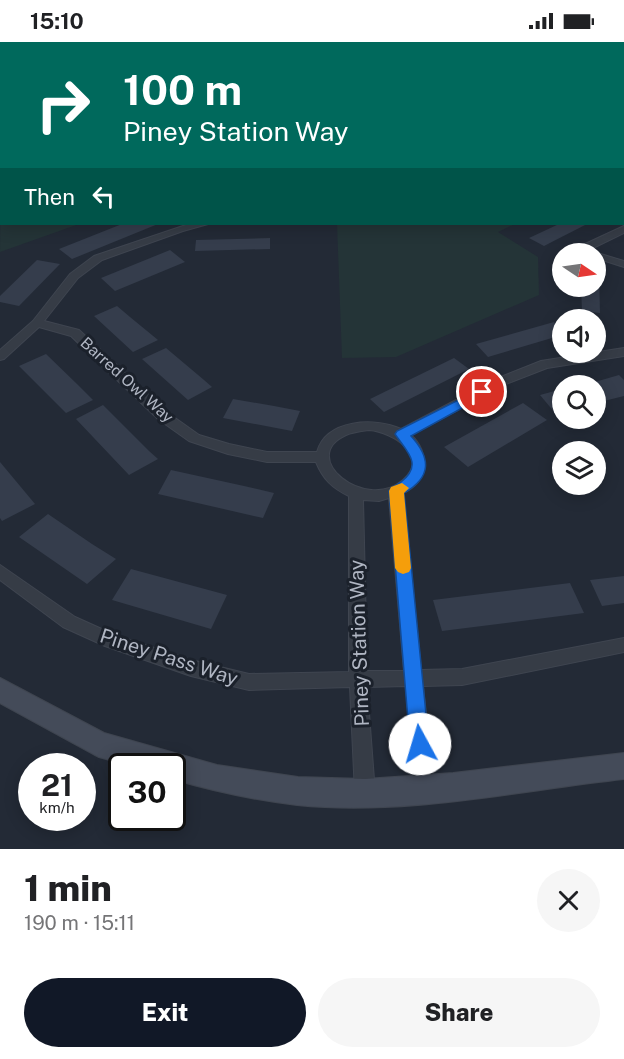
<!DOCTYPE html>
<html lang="en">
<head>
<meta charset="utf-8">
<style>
  :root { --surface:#fff; --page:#f6f6f6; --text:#202124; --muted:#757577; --accent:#111827 }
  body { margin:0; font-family:"Public Sans",sans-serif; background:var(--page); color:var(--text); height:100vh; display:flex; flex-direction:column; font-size:22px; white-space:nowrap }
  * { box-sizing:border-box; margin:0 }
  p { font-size:20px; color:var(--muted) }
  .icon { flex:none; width:33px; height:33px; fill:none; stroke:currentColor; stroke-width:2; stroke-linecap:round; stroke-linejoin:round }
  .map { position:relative; height:807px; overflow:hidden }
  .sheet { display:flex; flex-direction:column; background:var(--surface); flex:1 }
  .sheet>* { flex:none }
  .guide { position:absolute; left:0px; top:0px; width:624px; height:183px; box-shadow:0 3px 15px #0003; background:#00695c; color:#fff; overflow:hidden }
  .needle { width:39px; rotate:103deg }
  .fabs { position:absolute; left:552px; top:201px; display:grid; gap:12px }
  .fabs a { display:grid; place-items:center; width:54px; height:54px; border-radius:50%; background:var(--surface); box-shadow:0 3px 15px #0003; font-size:30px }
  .speed { position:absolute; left:18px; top:711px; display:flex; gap:12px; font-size:30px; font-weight:700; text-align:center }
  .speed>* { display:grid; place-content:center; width:78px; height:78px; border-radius:50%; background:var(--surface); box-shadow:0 3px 15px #0003; line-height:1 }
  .speed small { font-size:15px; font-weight:400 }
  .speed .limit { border:3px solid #111; border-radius:9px; background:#fff; color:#111 }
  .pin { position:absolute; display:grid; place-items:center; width:51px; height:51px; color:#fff; margin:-26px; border:3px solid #fff; border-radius:50%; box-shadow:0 2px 6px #0007 }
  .me { position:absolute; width:66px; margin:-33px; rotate:354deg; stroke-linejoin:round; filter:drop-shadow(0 0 4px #0008) }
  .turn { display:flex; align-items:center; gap:21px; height:126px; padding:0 24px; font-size:27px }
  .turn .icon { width:78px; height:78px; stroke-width:2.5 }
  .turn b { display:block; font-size:42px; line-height:51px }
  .then { display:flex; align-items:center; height:57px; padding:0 24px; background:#0003; gap:12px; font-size:22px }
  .round { display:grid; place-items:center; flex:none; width:63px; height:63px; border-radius:32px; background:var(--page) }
  .summary { display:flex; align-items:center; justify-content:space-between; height:102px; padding:0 24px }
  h1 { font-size:36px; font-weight:800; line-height:45px }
  .action { display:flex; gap:12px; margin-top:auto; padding:12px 24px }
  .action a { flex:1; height:69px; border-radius:36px; background:var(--accent); color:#fff; font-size:24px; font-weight:800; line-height:69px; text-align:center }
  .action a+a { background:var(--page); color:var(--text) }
  .status { display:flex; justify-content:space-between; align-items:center; height:42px; padding:0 30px; background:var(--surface); direction:ltr }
  .status svg { height:16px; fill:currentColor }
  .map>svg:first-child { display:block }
</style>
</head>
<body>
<div class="status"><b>15:10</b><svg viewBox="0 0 49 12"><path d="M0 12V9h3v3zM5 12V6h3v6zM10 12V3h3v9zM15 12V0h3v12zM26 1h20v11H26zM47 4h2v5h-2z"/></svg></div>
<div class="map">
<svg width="624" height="807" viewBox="0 0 624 807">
  <rect width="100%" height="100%" fill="#232a36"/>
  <g fill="#243437">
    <path d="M298,0H606L607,1H298Z"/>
    <path d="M1,124L2,182H79L0,210Z"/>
    <path d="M337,182H515L498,190L538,215L539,253L396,315L342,316Z"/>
  </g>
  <g fill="#353d4c">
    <path d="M122,182H158L72,217L59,207Z"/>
    <path d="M559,182H587L544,204L529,196Z"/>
    <path d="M270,196V207L195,209L196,198Z"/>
    <path d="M170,208L185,220L115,249L101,236Z"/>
    <path d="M37,218L60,222L19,264L0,260V254Z"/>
    <path d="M596,230L599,231L600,271L582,269L581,244H596Z"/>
    <path d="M117,264L130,275L158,298L133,310L94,274Z"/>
    <path d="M554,280L562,289V293L488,315L476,302Z"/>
    <path d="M166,306L204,338L212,345L188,358L142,317Z"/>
    <path d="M46,312L79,344L93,358L66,371L19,324Z"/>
    <path d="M454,316L469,327L384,370L370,357Z"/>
    <path d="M619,333L624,338V354L596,361V344H581Z"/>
    <path d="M562,347V369L555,371L540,353Z"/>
    <path d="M233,357L274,364L300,369L292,389L223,376Z"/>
    <path d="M523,361L547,378L468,425L444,405Z"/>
    <path d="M103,363L149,409L158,417L129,433L76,377Z"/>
    <path d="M0,420L35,462L2,479L0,476Z"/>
    <path d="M171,428L244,444L274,451L263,476L158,452Z"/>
    <path d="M48,472L92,502L116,517L87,542L19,495Z"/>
    <path d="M131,527L227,553L211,587L112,558Z"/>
    <path d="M624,534V561L602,564L590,538Z"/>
    <path d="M570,541L584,571L442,589L433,558Z"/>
  </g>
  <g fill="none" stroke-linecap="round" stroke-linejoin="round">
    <g stroke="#3f4550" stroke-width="2">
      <g id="street">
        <path d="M81,0H89L79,2Z"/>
        <path d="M0,1L2,2V6H0Z"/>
        <path d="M0,100H2L0,106Z"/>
        <path d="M189,182H208L183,189L102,218L78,236L44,279L79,288L168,371L199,393L229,402L267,410H317C326,377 375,375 401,387L498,336L541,319L624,306V314L547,326L506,342L411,393C430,410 429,440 403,451L421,628L462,627L624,596V610L462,643L423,644L434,746L431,753L424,755L417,753L414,746L406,644L367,645L375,751L372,758L365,761L358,758L355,751L350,645L249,648L191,634L105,604L63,585L0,538V523L75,575L115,593L191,618L249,632L349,630V454C332,446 323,437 316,420H267L228,412L189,399L158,377L71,294L39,285L4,317L0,318V308L33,279L70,232L94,214ZM369,388C393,390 431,414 403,438C365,471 297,415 346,393C353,390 362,389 369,388ZM389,456L404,629H367L363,458L379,459Z"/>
        <path d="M624,184V191L593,206L594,210L624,219V225L596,216V212H585L582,205L583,203Z"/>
      </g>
    </g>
    <g stroke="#3f4550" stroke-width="2">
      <path id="secondary" d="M0,636L104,691L217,723L298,735L365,737L453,731L624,711V737C516,749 406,774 297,763C255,758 213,749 172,737V724H131L99,715L0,661Z"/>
    </g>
    <use href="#street" fill="#363c46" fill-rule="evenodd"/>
    <use href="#secondary" fill="#444b59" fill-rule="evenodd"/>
  </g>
  <path fill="#1a73e8" stroke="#114b97" stroke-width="1.5" d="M482,346L488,350L486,353L411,394C431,416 432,435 404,451L429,702L426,708L420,711L413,708L410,702L389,449C393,444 396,443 401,440C424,422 406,409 395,392L397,389Z"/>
  <path fill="#f59e0b" d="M402,441L409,446L404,451L411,526L409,530L403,532L398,530L395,526L389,449L391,445Z"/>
  <g text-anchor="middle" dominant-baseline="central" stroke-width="6" stroke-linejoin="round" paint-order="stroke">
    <g font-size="16" fill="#b0b6c3" stroke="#1b212b">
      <text transform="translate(127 338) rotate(42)">Barred Owl Way</text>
    </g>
    <g font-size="20" fill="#b0b6c3" stroke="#1b212b">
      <text transform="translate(359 601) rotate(-92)">Piney Station Way</text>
      <text transform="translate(169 615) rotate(18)">Piney Pass Way</text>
    </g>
  </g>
</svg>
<div class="fabs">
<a><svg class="needle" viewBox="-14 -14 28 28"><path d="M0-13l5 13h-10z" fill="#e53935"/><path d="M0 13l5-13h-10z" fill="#757577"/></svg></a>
<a><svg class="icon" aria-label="sound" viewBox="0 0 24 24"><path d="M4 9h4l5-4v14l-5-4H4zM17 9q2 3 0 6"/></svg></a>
<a><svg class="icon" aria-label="search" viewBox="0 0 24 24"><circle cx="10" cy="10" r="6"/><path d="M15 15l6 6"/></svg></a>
<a><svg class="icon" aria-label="layers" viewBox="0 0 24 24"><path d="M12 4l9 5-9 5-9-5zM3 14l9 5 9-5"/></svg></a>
</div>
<div class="speed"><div>21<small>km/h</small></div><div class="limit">30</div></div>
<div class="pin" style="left:482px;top:350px;background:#d93025"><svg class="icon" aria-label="arrive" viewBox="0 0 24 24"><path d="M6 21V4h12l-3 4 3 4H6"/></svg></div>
<svg class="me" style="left:420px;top:702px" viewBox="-20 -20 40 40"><circle r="19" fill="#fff"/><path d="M0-13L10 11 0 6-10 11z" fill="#1a73e8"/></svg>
<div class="guide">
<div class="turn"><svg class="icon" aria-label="right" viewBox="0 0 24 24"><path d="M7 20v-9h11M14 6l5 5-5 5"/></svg><div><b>100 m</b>Piney Station Way</div></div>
<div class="then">Then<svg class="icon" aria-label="left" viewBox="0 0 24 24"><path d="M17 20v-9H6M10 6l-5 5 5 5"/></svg></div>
</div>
</div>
<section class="sheet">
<div class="summary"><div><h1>1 min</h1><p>190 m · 15:11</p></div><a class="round"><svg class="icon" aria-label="close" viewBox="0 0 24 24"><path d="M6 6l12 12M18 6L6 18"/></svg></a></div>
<div class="action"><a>Exit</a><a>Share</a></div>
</section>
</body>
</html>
